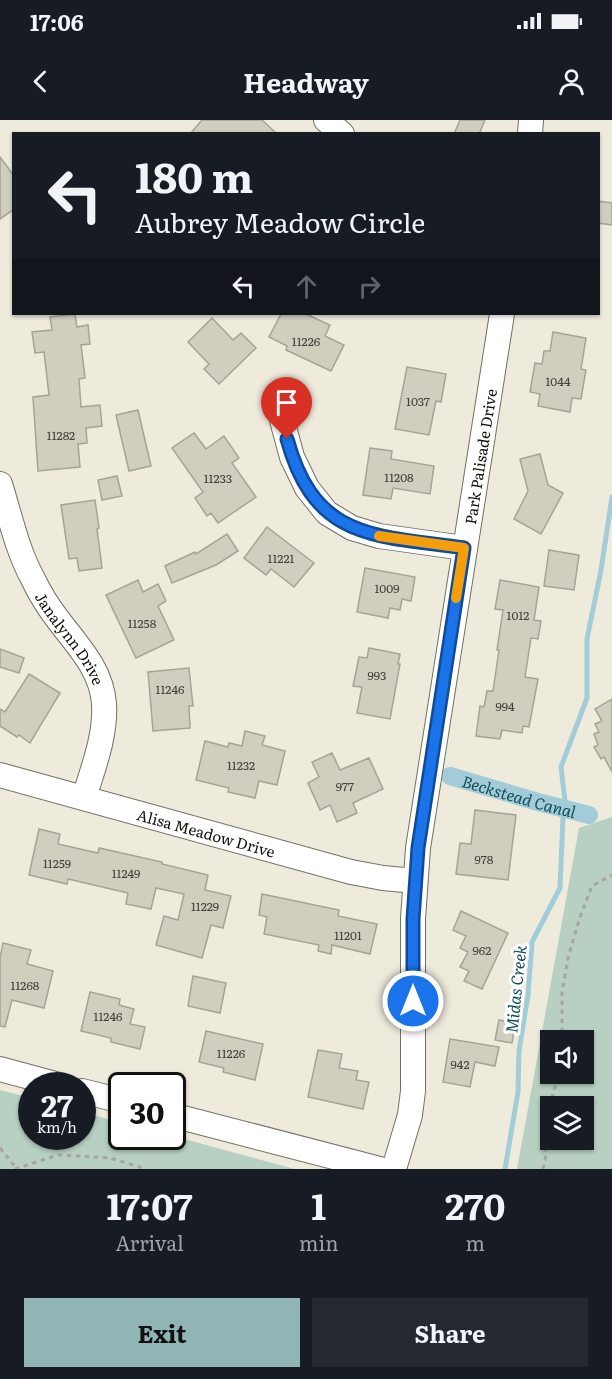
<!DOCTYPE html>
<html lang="en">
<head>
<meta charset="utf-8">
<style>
  :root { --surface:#171b24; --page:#242831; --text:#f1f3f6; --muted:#9ea1a6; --accent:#91b4b4 }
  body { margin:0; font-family:Literata,serif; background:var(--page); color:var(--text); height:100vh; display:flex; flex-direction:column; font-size:22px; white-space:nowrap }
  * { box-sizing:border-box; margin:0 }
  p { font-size:20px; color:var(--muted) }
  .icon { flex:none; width:33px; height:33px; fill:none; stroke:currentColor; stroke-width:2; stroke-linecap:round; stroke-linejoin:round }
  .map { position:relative; height:1049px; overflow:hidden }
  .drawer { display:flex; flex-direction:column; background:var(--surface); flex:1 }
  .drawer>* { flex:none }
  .top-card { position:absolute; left:12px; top:12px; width:588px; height:183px; border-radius:0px; box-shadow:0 2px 4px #0004; background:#171b24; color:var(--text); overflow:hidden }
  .controls { position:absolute; left:540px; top:910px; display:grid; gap:12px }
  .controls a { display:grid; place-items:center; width:54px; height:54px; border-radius:0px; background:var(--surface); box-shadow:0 2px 4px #0004; font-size:30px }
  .speed { position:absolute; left:18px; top:952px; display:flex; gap:12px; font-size:30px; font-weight:700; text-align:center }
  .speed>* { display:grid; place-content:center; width:78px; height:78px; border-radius:50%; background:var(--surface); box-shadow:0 2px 4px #0004; line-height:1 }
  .speed small { font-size:15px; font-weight:400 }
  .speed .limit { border:3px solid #111; border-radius:9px; background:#fff; color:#111 }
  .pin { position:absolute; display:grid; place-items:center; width:51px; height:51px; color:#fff; margin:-62px -26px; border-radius:50% 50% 50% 0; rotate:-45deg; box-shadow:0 0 6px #0007 }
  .pin .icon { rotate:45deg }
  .me { position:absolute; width:66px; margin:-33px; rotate:0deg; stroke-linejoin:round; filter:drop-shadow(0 0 4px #0008) }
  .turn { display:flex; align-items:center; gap:21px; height:126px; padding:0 24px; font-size:27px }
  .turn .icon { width:78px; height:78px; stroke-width:2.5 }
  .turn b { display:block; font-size:42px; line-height:51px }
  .lanes { display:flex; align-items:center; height:57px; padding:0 24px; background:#0003; justify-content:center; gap:30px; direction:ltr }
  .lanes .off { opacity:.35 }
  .eta { display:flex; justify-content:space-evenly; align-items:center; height:102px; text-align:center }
  .eta b { font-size:36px; font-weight:700; line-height:42px }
  .button { display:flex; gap:12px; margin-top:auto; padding:12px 24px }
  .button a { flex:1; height:69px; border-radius:0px; background:var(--accent); color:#111; font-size:24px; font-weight:700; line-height:69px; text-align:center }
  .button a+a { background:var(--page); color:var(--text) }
  .status { display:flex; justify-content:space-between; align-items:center; height:42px; padding:0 30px; background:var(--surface); direction:ltr }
  .status svg { height:16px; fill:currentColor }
  header { display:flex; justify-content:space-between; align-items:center; height:78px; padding:0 24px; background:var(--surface); font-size:27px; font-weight:700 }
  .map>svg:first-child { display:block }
</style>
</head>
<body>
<div class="status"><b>17:06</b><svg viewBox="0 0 49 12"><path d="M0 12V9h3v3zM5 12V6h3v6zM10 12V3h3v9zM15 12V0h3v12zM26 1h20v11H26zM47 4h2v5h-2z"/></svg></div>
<header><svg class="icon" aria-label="back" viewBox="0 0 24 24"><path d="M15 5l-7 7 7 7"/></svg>Headway<svg class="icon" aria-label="person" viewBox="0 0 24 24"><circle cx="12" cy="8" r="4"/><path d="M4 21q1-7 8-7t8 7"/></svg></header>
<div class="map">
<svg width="612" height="1049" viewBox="0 0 612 1049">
  <rect width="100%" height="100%" fill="#eeebdd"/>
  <g fill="#b7d0c1" fill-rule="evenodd">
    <path d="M612,697V1049H517L579,708ZM550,921H584V954H550ZM550,987H584V1020H550Z"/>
    <path d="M0,970L31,978L32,1017H82L83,992L121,1003L122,1017L173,1016L295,1049H0Z"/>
  </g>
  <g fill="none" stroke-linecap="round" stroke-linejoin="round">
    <g stroke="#a2ccd7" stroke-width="5">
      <path d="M565,681L561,647L587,578V519L601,450L612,377"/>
      <path d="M505,1049L518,972L519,931L528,875L532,822L560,768L563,697"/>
    </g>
    <path stroke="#a2ccd7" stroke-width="18" id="s1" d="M450,656L538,682L589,695"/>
  </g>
  <g fill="#d0cebf" stroke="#a5a395" stroke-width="1.5">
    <path d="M202,0H262L277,14H190Z"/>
    <path d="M460,0H485L479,14H454Z"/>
    <path d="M0,37L14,56V89L0,99Z"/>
    <path d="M598,81L612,83V105L598,103Z"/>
    <path d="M75,194L77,207L88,205L90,224L81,225L85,258L79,259L81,287L100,285L102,306L86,308L87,323L78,324L80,347L38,351L33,277L49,275L44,232L35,233L32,212L52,210L50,197Z"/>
    <path d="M281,194H306L330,205L325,216L344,225L331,251L286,230L287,226L269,217Z"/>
    <path d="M212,198L233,220L241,213L256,228L219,264L204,249L209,244L188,222Z"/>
    <path d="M553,212L586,218L581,249L586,250L581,279L572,278L570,292L538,286L540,274L530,272L535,243L542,244L544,231H550Z"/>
    <path d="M407,247L446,254L441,282L436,281L429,315L395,309Z"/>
    <path d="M138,290L151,346L129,351L116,295Z"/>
    <path d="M194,313L206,329L224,316L239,338L232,343L256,377L218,403L211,393L207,396L195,378L203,372L172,328Z"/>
    <path d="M370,328L392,331L391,339L434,346L430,374L393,368L391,379L363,375Z"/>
    <path d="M540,334L548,365L563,373L541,414L514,399L528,371L520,339Z"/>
    <path d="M117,356L122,376L102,380L98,360Z"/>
    <path d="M95,380L99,408L97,409L102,448L79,451L77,438L69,439L61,385Z"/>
    <path d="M267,407L314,443L294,467L271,449L266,455L244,438Z"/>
    <path d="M227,414L238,431L216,445L172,463L165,446L195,432L196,434Z"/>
    <path d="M549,430L579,435L574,470L544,466Z"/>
    <path d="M365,448L415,457L411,481L402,479L400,490L390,488L388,498L357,492Z"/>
    <path d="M138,460L143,472L158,464L166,481L158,486L174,520L136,538L106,475Z"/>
    <path d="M500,460L539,467L534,500L541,501L538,519L531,518L525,557L538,559L529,607L523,606L522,613L502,610L500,619L476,616L480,586L484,587L487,571H493L499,530H497L503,490L495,489Z"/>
    <path d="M369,528L400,534L398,544H400L390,599L357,593L362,567L353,566L359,537L367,538Z"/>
    <path d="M0,529L24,538L19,553L0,547Z"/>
    <path d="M189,548L193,586H189L190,608L153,611L148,552Z"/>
    <path d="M29,554L60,573L30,623L19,615L17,617L0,606V589L5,592Z"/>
    <path d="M612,579V652L604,637L601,639L594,627L598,625L594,614L599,612L595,604L602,601L595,589Z"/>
    <path d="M245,611L265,616L262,625L285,631L277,665L259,661L255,678L228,672L229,668L196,660L205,621L228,627L229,623L242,626Z"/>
    <path d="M332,633L340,650L369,638L383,669L353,683L357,693L337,702L330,685L320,690L308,663L319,657L312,642Z"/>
    <path d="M475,690L516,695L508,760L456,754L460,723L471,724Z"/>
    <path d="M39,709L60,714L58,724L98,733L99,728L162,742V744L208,755L205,770L231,776L223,808L211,805L202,838L156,825L164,796L178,800L184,774L156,768L151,789L126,784L128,773L68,759L67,764L29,755Z"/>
    <path d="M262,774L339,790L338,796L377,804L370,834L332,825L331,834L318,831L319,825L264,814L267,797L259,795Z"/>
    <path d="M461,791L508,813L482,869L464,861L469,851L460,847L468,832L460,828L466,816L453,810Z"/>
    <path d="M3,823L31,830L27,844L53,851L44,888L12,880L5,907L0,906V838Z"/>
    <path d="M193,856L226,863L220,893L188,886Z"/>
    <path d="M90,872L120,879L119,885L134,889L130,904L145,907L140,929L111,922V918L81,911Z"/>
    <path d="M499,900L515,903L512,923L495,920Z"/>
    <path d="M206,911L263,924L255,960L223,952L224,948L199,942Z"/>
    <path d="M450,919L499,927L495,946L475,942L470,967L443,962Z"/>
    <path d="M318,930L342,934L339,948L358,951L356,960L369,962L363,989L308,977Z"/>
  </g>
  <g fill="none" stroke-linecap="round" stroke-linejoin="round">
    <g stroke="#737063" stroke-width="26">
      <g id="minor">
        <path d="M326,0L342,14"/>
        <path d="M530,14L531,0"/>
        <path d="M282,300L292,337L307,368L327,393L352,408L379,416L464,428"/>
        <path id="s2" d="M0,364C10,396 17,430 33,459C40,474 49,488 59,501C79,527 102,551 104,584C106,616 93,648 84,678"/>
        <path id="s3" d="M0,655L351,752L383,758L415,761"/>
        <path d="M0,949L63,966"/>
        <path d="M82,971L122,981"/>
        <path d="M172,995L380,1049"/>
        <path id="s4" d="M394,1049L410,995L413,971V799L418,728L502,194"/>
      </g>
    </g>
    <g stroke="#a8a59a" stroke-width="3" stroke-dasharray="4.5 4.5" stroke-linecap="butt">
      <path d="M562,921V873L568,838L580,797L592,766L612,755"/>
      <path d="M0,1028L17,1049"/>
      <path d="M15,1049L58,1035L110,1038L146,1049"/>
      <path d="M543,1049L546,1035L544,1011L551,980L559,954"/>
    </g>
    <use href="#minor" stroke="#fff" stroke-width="24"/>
  </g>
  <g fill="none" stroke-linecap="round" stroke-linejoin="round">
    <g stroke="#114b97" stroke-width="15">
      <path id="route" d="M287,319C315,421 375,415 464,428L418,728L413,799V881"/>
    </g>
    <use href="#route" stroke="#1a73e8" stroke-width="10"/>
    <path stroke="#f59e0b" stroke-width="10" d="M379,416L464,428L456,478"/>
  </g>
  <g text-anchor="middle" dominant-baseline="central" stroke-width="6" stroke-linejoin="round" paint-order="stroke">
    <g font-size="12" fill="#42413a">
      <text x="306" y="221">11226</text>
      <text x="558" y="261">1044</text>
      <text x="418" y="281">1037</text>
      <text x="61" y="315">11282</text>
      <text x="399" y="357">11208</text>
      <text x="218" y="358">11233</text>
      <text x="281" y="438">11221</text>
      <text x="387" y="468">1009</text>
      <text x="518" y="495">1012</text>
      <text x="142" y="503">11258</text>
      <text x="377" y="555">993</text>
      <text x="170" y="569">11246</text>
      <text x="505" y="586">994</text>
      <text x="241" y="645">11232</text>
      <text x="345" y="666">977</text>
      <text x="484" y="739">978</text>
      <text x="57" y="743">11259</text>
      <text x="126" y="753">11249</text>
      <text x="205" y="786">11229</text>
      <text x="348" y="815">11201</text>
      <text x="482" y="830">962</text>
      <text x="25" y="865">11268</text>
      <text x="108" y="896">11246</text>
      <text x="231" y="933">11226</text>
      <text x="460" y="944">942</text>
    </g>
    <g font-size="15" fill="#13120d" stroke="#fff">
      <text stroke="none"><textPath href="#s4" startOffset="720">Park Palisade Drive</textPath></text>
      <text stroke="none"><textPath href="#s2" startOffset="171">Janalynn Drive</textPath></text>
      <text stroke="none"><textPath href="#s3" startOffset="214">Alisa Meadow Drive</textPath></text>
    </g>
    <g font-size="16" font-style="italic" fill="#114d5a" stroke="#fff">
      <text stroke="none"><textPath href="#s1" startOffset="72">Beckstead Canal</textPath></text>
      <text transform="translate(515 869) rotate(-84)">Midas Creek</text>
    </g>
  </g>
</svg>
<div class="controls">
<a><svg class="icon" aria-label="sound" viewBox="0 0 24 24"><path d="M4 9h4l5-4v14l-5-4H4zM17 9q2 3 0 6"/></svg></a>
<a><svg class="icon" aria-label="layers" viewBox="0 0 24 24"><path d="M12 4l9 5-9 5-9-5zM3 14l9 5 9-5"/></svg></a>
</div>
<div class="speed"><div>27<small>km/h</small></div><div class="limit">30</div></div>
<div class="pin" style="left:287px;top:319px;background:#d93025"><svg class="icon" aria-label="arrive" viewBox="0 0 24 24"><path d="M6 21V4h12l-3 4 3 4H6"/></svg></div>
<svg class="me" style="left:413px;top:881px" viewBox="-20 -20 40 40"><circle r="17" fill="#1a73e8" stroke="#fff" stroke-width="3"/><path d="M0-11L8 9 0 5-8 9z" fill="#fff"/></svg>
<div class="top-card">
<div class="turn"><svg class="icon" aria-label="left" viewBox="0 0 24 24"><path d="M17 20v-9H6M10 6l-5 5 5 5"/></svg><div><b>180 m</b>Aubrey Meadow Circle</div></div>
<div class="lanes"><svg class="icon" aria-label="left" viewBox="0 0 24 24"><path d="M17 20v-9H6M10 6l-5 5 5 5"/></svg><svg class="icon off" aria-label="ahead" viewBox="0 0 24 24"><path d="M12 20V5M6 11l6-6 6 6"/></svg><svg class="icon off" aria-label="right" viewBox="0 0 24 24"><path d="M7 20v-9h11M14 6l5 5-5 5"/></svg></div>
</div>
</div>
<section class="drawer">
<div class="eta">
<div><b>17:07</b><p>Arrival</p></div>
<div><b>1</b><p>min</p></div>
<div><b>270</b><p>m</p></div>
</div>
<div class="button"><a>Exit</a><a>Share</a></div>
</section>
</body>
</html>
